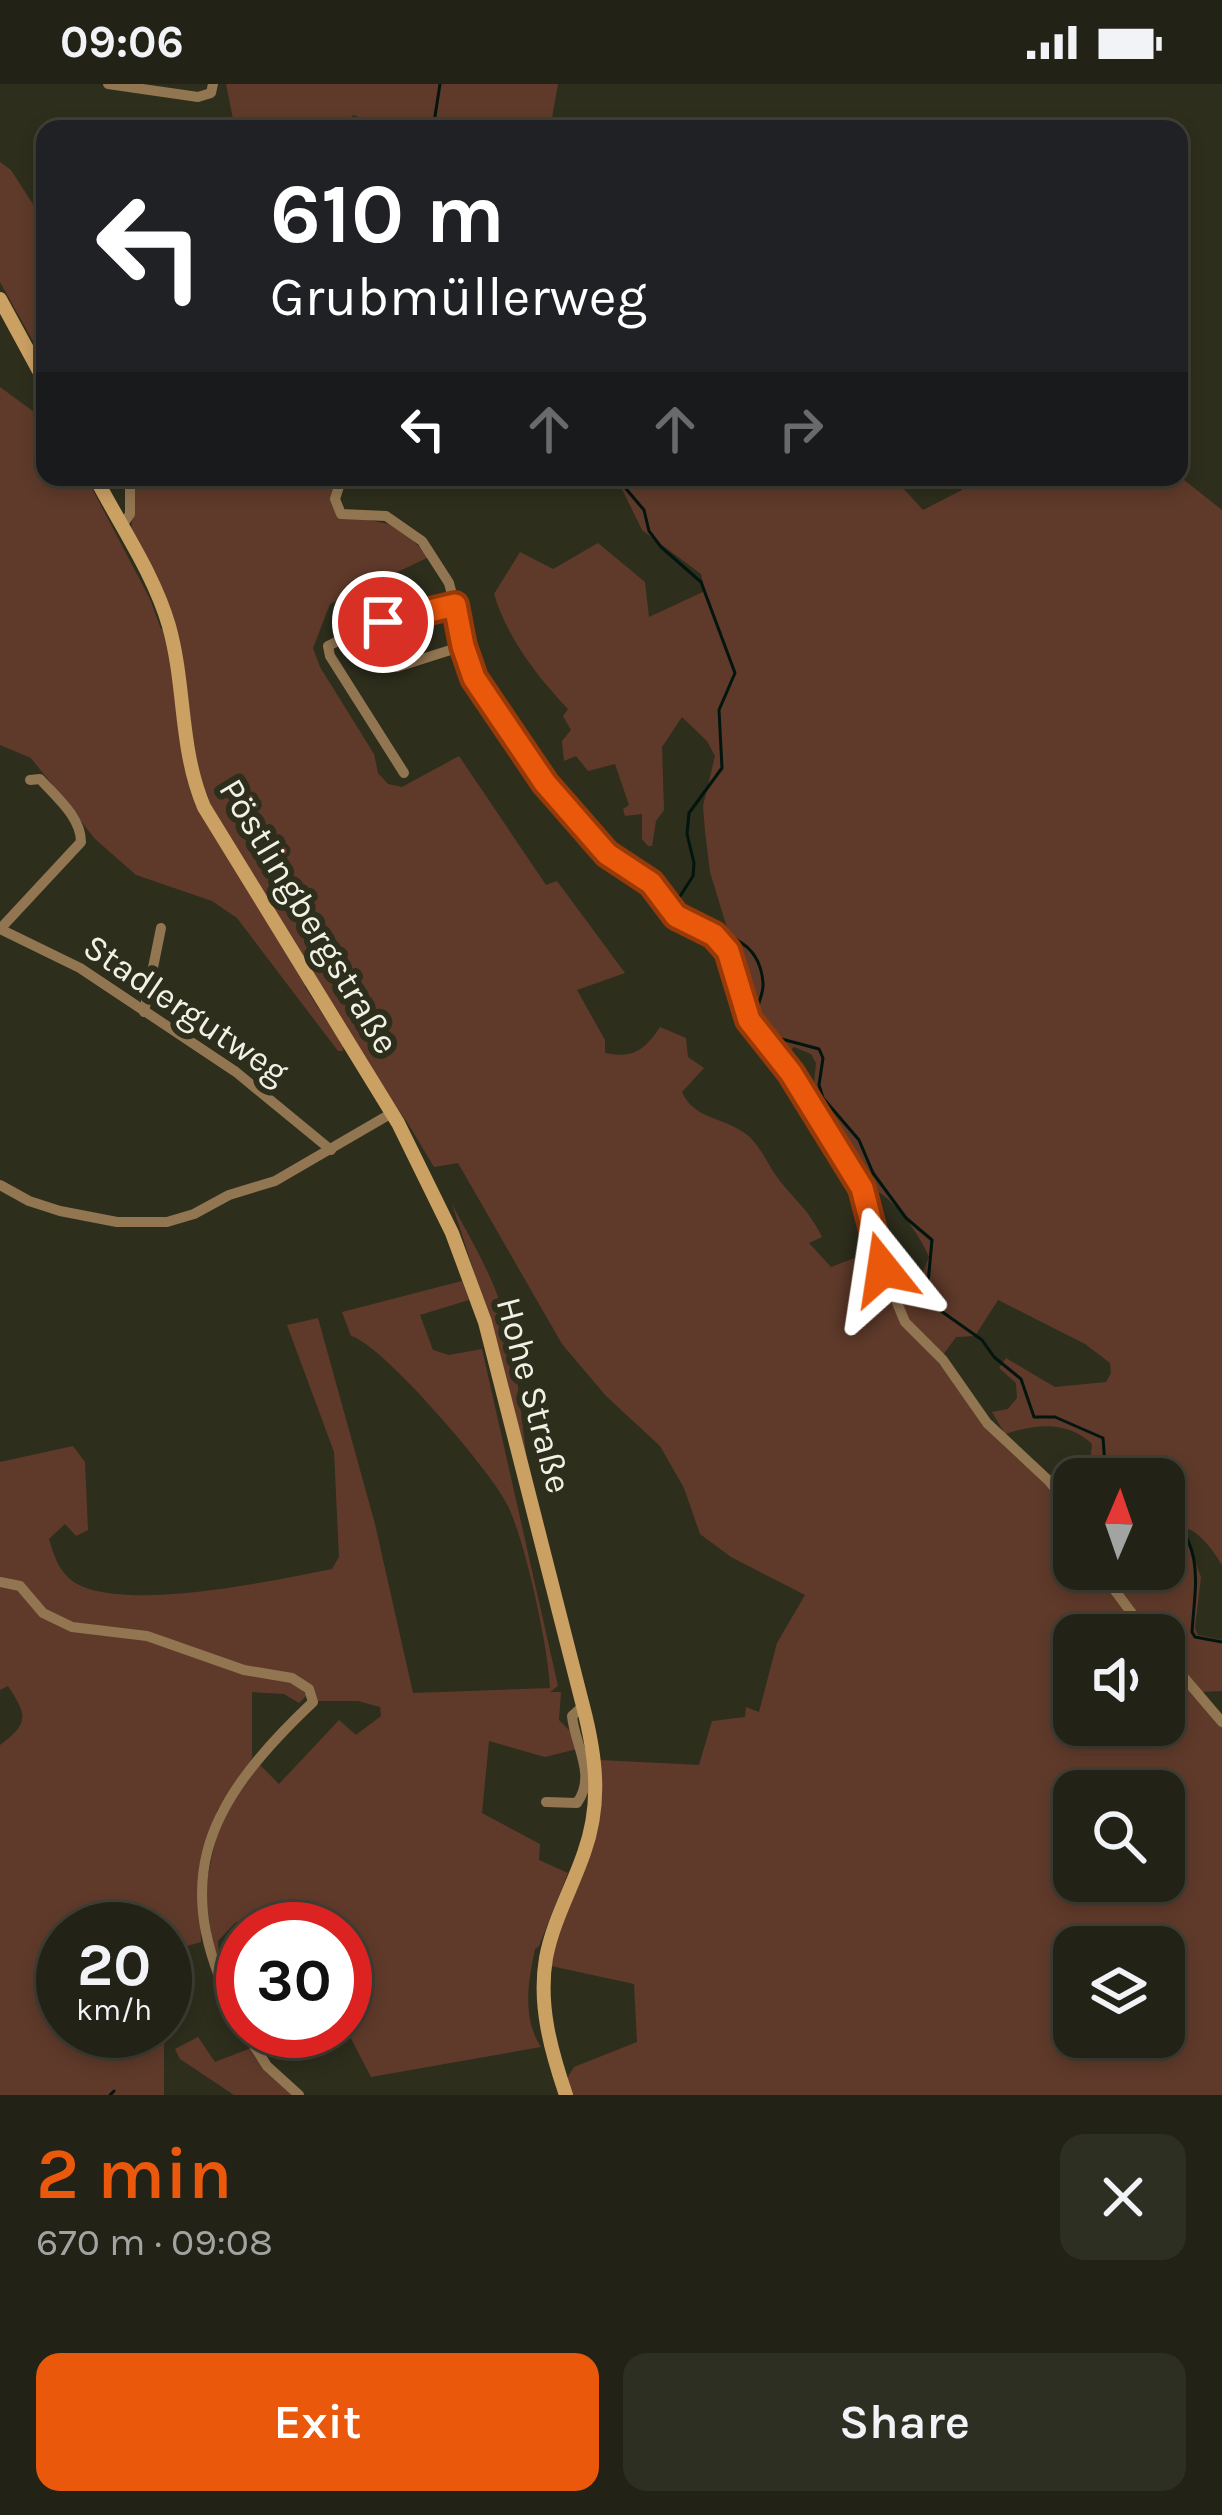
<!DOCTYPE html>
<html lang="en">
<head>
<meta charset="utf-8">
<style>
  :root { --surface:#222216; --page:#2e2f23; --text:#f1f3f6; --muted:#a2a4a1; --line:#3f3f35; --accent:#ea580c }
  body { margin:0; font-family:Karla,sans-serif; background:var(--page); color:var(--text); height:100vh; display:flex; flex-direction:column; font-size:45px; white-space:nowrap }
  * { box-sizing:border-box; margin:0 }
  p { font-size:39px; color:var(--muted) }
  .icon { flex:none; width:66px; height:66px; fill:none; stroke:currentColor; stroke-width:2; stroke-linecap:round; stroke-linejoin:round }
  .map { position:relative; height:2011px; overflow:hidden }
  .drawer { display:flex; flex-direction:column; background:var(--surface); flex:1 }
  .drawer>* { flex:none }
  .guide { position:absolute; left:36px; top:36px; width:1152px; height:366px; border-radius:24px; box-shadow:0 6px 18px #0003,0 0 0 3px var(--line); background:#202124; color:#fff; overflow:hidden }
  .needle { width:78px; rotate:2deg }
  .fabs { position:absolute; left:1053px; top:1374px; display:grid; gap:24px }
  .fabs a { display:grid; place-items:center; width:132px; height:132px; border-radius:24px; background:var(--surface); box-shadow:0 6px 18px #0003,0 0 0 3px var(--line); font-size:60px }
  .speed { position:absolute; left:36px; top:1818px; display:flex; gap:24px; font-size:60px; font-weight:700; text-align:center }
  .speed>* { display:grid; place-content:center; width:156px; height:156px; border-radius:50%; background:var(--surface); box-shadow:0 6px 18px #0003,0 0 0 3px var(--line); line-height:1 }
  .speed small { font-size:30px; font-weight:400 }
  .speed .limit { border:18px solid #d22; background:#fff; color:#111 }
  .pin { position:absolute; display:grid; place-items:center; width:102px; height:102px; color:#fff; margin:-51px; border:6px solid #fff; border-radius:50%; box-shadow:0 3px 12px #0007 }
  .me { position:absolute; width:132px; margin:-66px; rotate:345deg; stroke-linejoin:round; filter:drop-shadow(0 0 9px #0008) }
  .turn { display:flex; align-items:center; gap:42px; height:252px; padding:0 36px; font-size:54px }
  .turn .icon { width:156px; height:156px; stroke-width:2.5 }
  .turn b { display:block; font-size:84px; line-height:102px }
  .lanes { display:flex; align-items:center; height:114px; padding:0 36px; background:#0003; justify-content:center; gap:60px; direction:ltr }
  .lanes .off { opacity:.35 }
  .round { display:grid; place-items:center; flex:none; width:126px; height:126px; border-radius:24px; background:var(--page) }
  .overview { display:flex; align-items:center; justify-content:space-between; height:204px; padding:0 36px }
  h1 { font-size:72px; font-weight:600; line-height:90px; color:var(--accent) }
  .button { display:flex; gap:24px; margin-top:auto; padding:24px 36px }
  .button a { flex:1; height:138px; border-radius:24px; background:var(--accent); color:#fff; font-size:48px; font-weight:600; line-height:138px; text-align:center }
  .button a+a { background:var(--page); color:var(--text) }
  .status { display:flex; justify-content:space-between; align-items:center; height:84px; padding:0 60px; background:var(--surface); direction:ltr }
  .status svg { height:33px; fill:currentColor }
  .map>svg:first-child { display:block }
</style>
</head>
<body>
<div class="status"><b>09:06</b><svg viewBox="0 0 49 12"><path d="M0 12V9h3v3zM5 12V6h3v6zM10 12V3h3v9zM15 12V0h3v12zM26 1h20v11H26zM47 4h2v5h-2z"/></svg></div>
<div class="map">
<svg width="1222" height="2011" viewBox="0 0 1222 2011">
  <rect width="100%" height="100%" fill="#2e2e1d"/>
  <g fill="#5f3a2a" fill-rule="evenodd">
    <path d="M226,0H558L550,45H368V36L353,31L344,45H235Z"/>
    <path d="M0,78L11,86L45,139V279L0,198Z"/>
    <path d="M0,303L45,336V393H86L150,515L161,545H172L131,450L134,393H339L333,408L343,431L399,442L429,473L330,520L313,564L320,583L374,670L378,689L388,700L402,703L459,672L546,801L557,797L625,889L577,906L605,956V969C633,975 645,966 660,943L686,954L688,973L704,984L682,1008C693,1034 721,1033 743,1048C759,1058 766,1078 777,1093C794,1116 808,1124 822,1153L809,1159L831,1183L873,1167L922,1260L1074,1431V1485H1097L1145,1551H1074V1641H1164V1573L1222,1642V2011H571L566,1996L574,1983L637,1958L634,1900L551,1882L557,1852L589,1772L600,1676L699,1681L712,1637L745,1633L746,1623L759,1628L777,1559L805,1511L731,1473L700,1450L684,1404L660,1362L606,1312L562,1260L458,1079L434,1083L407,1038L306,896L305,903L343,962V967H338L237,834L212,817L136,791L95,755L31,674L0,661ZM1074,1707H1164V1797H1074ZM1074,1863H1164V1953H1074Z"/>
    <path d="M1179,392L1222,426V1481C1213,1466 1199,1446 1182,1443L1201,1493L1195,1544L1198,1551L1222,1556V1607L1202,1608L1164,1565V1551H1152L1101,1485H1164V1395H1088L1092,1360C1067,1336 1036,1340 1005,1350L992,1328L1008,1325L1017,1314L1016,1299L999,1284L1006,1274L1055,1303L1106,1298L1111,1289L1110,1279L1085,1260L998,1216L975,1252L956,1253L943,1271L908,1238L894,1203L919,1197L929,1173C920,1151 889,1105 865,1103L821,1031L814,1000L816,979L811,970L794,963L786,971C775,960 761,949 753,936C738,910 742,880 725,854L728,847L710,788L705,747L703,722L715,672L707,657L682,633L662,663L664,726L656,737L652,762H648L642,755V730L625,732L623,725L629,721L615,680L588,687L576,672L564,677L562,657L571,646L563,632L568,625C536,591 508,555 494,510L520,468L553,485L598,459L645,498L649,533L705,507L701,490L642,446L616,393H893L923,426L962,406L961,393Z"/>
    <path d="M452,1120C470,1154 490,1187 502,1224C517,1273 520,1325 527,1376L499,1265Z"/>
    <path d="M462,1197L469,1216L420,1231L433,1266L449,1271L482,1265L558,1602L550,1608H561L559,1636L572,1649L577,1665L545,1673L489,1657L482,1729L540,1760L539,1776L568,1789L539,1862L535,1865C528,1898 522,1934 541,1963L371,1993L345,1943V1845H293L280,1820L235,1839L218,1857C218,1888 241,1910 243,1939L215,1879L205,1805L218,1744L257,1678L279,1700L339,1636L356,1651L381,1632L380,1623L358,1617H317L311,1602L146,1557L244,1588L292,1597L307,1611L299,1619L284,1610L252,1608V1674L217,1727L199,1807L201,1858L187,1862L164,1960V2011H0V1661C30,1639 27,1631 8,1602L0,1606V1378L73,1362L85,1378L88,1446L76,1452L65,1440L49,1455C54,1471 57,1484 71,1496C116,1531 276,1496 332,1485L339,1473L334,1368L287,1241L318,1234L375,1440L413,1609L550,1604C549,1565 525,1457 508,1422C493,1389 382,1260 351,1252L342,1228ZM63,1845H165V1947H63Z"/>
    <path d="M198,1953L215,1978L251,1964L296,2011H234L180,1975L175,1965Z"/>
  </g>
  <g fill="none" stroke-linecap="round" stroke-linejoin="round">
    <g stroke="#02150f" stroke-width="3">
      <path d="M433,45L440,0"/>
      <path d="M616,393L644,426L649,447L661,463L701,498L735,589L719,626L722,684L689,729L687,750L694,779L693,792L677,817C698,854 759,841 763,899C764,912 755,922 756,936"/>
      <path d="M765,947L774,953L819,965L823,974L819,1001L823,1014L859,1056L873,1089L906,1134L932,1156L928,1199L941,1227L982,1256L994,1273L1021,1295L1034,1333H1055L1103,1354L1106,1395"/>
      <path d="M1164,1425C1206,1463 1195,1500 1192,1548L1195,1553L1222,1558"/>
      <path d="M110,2011L114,2007"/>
    </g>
    <g stroke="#927651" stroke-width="10">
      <path d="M108,0L198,13L211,9L213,0"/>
      <path d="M342,393L335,415L341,430L386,432L422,457L449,499L472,589L545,699L607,770L654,802L679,834L714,851L728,867L749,936L785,980L862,1104L883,1185L905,1238L943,1276L987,1339L1048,1396L1074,1427"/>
      <path d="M121,443L130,430V393"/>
      <path d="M397,583L463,562"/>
      <path d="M404,689L330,572L328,562L366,543L455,521"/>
      <path d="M0,845L80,884L236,988L331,1066"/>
      <path d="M0,845L81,758C81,733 56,713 40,695L30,696"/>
      <path d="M144,928L161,844"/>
      <path d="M0,1101L29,1117L60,1127L117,1138H167L194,1130L229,1111L275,1097L392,1029"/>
      <path d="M1099,1485L1148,1551"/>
      <path d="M0,1498L20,1502L43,1529L72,1543L147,1552L244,1586L292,1594L309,1605L313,1618C202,1723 166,1801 243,1944"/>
      <path d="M1164,1570L1222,1638"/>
      <path d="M546,1718L577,1719C597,1691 575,1662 572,1632L583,1622"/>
      <path d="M245,1947L267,1982L299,2011"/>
    </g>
    <g stroke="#cba063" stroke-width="14">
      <path d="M0,215L45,298"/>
      <path d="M95,393C120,441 154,490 169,542C186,603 179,664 204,723L398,1039L452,1149L485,1238L583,1622C596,1672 602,1719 584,1769C572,1804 553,1837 546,1874C538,1921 551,1967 566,2011"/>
    </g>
  </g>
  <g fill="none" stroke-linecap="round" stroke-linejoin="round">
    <g stroke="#983908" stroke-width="30">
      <path id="route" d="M383,538L455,521L463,562L474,594L545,699L607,770L651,799L676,832L714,851L728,867L749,936L791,989L862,1104L883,1185"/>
    </g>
    <use href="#route" stroke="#ea580c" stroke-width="21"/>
  </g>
  <g text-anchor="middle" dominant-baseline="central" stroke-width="12" stroke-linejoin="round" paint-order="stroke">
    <g font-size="36" fill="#f1f1e6" stroke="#2e2e1d">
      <text transform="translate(309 832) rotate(59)">Pöstlingbergstraße</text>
      <text transform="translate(186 925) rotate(34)">Stadlergutweg</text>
      <text transform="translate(534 1311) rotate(75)">Hohe Straße</text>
    </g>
  </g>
</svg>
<div class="fabs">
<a><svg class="needle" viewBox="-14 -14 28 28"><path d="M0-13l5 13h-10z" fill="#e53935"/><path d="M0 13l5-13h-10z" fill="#a2a4a1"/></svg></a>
<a><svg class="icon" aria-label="sound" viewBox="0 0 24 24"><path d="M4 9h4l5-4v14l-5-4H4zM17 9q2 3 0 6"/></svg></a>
<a><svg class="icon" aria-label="search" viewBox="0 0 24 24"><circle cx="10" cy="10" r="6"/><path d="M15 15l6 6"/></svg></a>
<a><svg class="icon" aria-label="layers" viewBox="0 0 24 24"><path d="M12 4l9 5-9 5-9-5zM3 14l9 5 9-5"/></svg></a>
</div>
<div class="speed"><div>20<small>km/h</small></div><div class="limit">30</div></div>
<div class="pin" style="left:383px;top:538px;background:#d93025"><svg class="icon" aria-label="arrive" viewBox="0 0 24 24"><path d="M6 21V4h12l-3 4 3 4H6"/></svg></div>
<svg class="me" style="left:883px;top:1185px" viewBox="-20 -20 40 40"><path d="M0-17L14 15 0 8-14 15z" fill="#ea580c" stroke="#fff" stroke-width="4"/></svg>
<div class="guide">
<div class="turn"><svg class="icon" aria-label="left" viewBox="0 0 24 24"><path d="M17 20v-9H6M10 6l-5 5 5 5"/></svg><div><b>610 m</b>Grubmüllerweg</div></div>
<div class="lanes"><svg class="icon" aria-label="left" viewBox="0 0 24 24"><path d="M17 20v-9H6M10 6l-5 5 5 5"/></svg><svg class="icon off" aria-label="ahead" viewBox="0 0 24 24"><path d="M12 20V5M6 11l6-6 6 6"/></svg><svg class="icon off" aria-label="ahead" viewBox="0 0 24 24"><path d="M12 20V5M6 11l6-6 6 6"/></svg><svg class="icon off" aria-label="right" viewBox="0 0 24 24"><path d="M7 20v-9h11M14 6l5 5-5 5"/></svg></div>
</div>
</div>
<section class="drawer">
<div class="overview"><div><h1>2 min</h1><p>670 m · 09:08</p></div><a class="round"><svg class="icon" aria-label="close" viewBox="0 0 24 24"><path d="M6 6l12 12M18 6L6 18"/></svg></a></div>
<div class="button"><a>Exit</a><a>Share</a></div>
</section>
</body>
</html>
